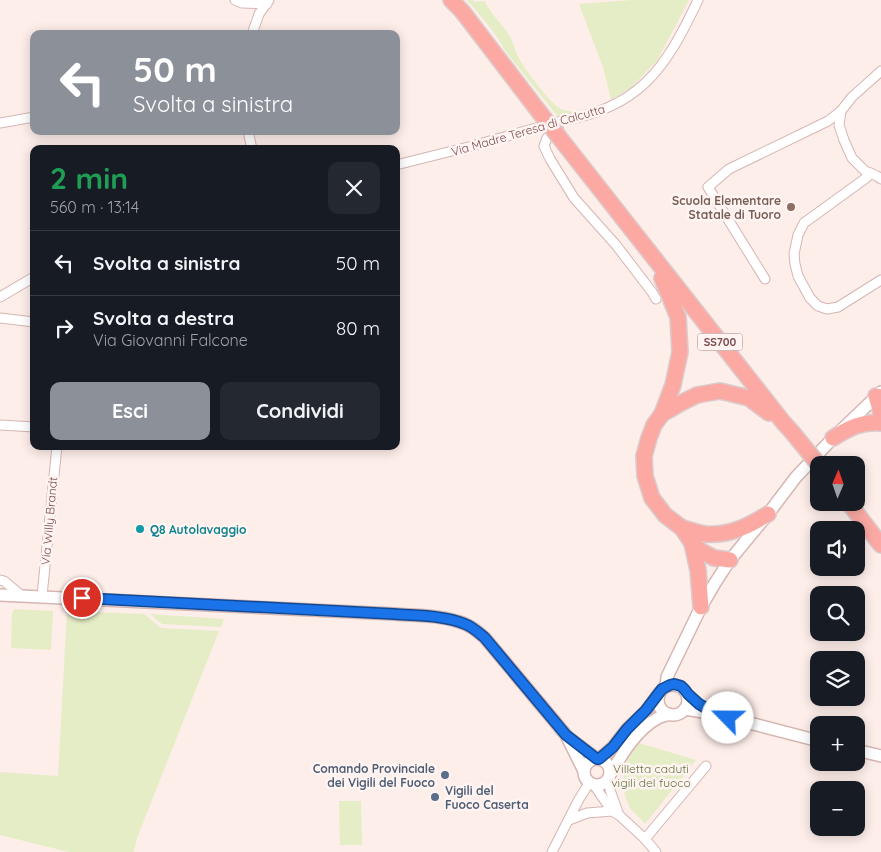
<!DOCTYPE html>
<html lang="it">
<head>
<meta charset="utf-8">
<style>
  :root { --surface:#171b24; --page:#242831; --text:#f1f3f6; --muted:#9ea1a6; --line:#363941; --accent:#8c9099 }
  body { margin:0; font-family:Quicksand,sans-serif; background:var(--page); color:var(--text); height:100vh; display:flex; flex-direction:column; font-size:19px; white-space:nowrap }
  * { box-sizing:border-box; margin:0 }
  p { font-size:16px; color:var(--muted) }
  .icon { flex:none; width:28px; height:28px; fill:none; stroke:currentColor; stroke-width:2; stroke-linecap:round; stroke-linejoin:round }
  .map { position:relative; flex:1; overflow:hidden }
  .sheet { position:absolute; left:30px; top:145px; width:370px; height:305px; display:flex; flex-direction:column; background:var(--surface); border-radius:10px; box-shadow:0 2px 12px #0003 }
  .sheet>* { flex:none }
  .hud { position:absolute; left:30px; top:30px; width:370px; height:105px; border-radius:10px; box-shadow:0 2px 12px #0003; background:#8c9099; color:#fff; overflow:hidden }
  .needle { width:32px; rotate:2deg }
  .fabs { position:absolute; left:810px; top:456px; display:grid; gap:10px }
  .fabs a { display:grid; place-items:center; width:55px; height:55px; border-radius:10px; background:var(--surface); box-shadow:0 2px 12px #0003; font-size:25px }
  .pin { position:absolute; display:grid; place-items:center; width:42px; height:42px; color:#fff; margin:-21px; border:2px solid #fff; border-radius:50%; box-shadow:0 1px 5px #0007 }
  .me { position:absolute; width:55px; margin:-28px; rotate:293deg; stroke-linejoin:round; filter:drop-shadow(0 0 4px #0008) }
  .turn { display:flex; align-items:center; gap:18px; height:105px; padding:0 20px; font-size:22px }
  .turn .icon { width:65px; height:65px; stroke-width:2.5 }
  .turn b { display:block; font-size:35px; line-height:42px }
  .round { display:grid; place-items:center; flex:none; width:52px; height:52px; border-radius:10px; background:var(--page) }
  .headline { display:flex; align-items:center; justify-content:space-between; height:85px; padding:0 20px }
  h1 { font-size:30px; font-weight:700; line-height:38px; color:#1e9e55 }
  .button { display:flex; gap:10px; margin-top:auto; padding:10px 20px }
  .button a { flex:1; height:58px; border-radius:10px; background:var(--accent); color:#fff; font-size:20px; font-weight:700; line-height:58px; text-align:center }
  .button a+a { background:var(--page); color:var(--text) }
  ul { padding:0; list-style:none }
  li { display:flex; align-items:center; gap:15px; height:65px; padding:0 20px; border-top:1px solid var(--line) }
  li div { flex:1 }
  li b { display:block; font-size:19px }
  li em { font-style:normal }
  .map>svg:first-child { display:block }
</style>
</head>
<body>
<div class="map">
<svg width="881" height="852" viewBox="0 0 881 852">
  <rect width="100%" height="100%" fill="#feeee9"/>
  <g fill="#e5edc6">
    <path d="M467,0H473L475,2L485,1C490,14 502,23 509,35C514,43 515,52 520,60C525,70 551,103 559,108C573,116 587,106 601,108L560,119L509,56C505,51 503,46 500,42C491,27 478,13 467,0Z"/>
    <path d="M632,0H689L658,59L632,87L611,100L603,67L579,4Z"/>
    <path d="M14,609L53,611L51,650L11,648L12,614Z"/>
    <path d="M67,611L144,614L161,628L219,631L137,838L134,852H69L0,835V772L58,776Z"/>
    <path d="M150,614L224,619L221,627L162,624Z"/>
    <path d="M639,743L696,760L645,824L630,808L625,796L623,780L627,759Z"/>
    <path d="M339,801H361L362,845H340Z"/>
  </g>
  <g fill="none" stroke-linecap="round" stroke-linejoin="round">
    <g stroke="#d6b5b3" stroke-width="11">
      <g id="minor">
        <path d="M235,0L242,3L267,4"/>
        <path d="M252,34L259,14L269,0"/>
        <path d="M881,71L852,97L841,111L839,125L844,140L852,158L865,171L877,176L881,179"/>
        <path d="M0,123L34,117"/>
        <path d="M559,130L547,138L544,146L550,159L574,198L616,245L652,292L656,299"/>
        <path d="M248,131L252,149"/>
        <path d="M396,165L472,146L561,121C640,108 666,68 698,0"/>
        <path d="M871,173L866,178L804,223L798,235L794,254L795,264L798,276L810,298L818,306L827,309L838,307L881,280"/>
        <path d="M765,279L708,187L729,169L828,121L841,111"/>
        <path d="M0,297L34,277"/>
        <path d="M0,318L34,322"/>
        <path d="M0,425L34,427"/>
        <path d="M0,580L4,581L22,596"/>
        <path d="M42,596L57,446"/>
        <path d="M610,776V790L619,815"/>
        <path d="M594,785L612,811L619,815L645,839L656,852"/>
        <path d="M569,820L587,813L612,811"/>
        <path d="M645,839L706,766"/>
        <path d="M552,852L578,801L589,783"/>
      </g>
    </g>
    <g stroke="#d6b5b3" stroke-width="14">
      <g id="tertiary">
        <path d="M0,595L394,614C417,616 444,615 465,624C473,627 479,633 485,638L566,735L584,771"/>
        <circle cx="673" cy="700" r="15"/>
        <path d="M666,686L667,677L701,607L715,583L730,560L768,514L796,477L833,438L881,392"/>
        <path d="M685,709L715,714L819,741"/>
        <path d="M569,738L597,759"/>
        <path d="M856,750L881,756"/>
        <circle cx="597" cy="772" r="13"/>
        <path d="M599,759L613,747L627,729L646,711L659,693"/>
        <path d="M611,773C622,754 637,729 658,718C661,716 665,716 669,714"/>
      </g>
    </g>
    <g stroke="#dacccd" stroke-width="18">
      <g id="trunk">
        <path d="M451,0L462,11L540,113"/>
        <path d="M559,137L783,422L792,432"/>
        <path d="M662,278L678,317L680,352L673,385L662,414L654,425L649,438L644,456L645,476L652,498L665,515L682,528L692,543L701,551L714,558L730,560"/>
        <path d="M881,397L876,396L881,413"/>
        <path d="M662,414L681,403L697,395L720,391L749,398L769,413"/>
        <path d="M833,438C849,428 861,421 881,423"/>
        <path d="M848,502L881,545"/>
        <path d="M682,528C690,530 698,533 705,534C729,536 749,526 768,514"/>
        <path d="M692,543L698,570L701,607"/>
      </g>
    </g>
    <use href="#minor" stroke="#fff" stroke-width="9"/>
    <use href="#tertiary" stroke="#fff" stroke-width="11"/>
    <use href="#trunk" stroke="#fca9a4" stroke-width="15"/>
    <g stroke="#dacccd" stroke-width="18" stroke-linecap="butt">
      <g id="trunk-bridge">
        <path d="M540,113L559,137"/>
        <path d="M792,432L819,465"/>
      </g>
    </g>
    <use href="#trunk-bridge" stroke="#fca9a4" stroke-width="15"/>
  </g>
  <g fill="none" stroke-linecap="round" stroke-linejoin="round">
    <g stroke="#114b97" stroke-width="12">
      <path id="route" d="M82,598L394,614C417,616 443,615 465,624C473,627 479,633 485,638L566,735L597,759H599L613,747L627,729L646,710L662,689L670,685L674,684L681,686L685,690L688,694L699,704L716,714L728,718"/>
    </g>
    <use href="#route" stroke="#1a73e8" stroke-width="9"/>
  </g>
  <circle fill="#8d6e63" stroke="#fff4f1" stroke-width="2" cx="791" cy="207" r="5"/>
  <circle fill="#0f9aa8" stroke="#fff4f1" stroke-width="2" cx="140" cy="529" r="5"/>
  <g fill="#5c6f8a" stroke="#fff4f1" stroke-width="2">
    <circle cx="445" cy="775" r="5"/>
    <circle cx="435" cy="797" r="5"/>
  </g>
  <g text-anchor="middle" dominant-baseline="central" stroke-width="5" stroke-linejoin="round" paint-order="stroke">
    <rect fill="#fff4f1" stroke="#a27d7e" stroke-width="1" x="697.5" y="333.5" width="45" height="17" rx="4"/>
    <g font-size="11" font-weight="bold" fill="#7a4a4c">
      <text x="720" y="342">SS700</text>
    </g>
    <g font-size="12" fill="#7a4a4c" stroke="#fff4f1">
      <text transform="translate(528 130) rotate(-16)">Via Madre Teresa di Calcutta</text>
      <text transform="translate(49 521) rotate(-85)">Via Willy Brandt</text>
    </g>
    <g font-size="12" font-weight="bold" fill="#785e54" stroke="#fff4f1" text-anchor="end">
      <text x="781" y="200">Scuola Elementare<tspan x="781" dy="14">Statale di Tuoro</tspan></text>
    </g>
    <g font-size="12" font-weight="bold" fill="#0d838f" stroke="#fff4f1" text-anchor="start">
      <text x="150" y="529">Q8 Autolavaggio</text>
    </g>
    <g font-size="12" font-weight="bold" fill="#4e5e75" stroke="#fff4f1" text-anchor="end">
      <text x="435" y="768">Comando Provinciale<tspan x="435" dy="14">dei Vigili del Fuoco</tspan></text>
      <text x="445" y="790" text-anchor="start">Vigili del<tspan x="445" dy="14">Fuoco Caserta</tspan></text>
    </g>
    <g font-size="12" fill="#63743c" stroke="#fff4f1">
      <text x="651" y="768">Villetta caduti<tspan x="651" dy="14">vigili del fuoco</tspan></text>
    </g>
  </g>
</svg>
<div class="fabs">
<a><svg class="needle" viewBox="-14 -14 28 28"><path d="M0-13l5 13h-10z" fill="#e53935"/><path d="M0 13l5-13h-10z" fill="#9ea1a6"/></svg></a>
<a><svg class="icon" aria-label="sound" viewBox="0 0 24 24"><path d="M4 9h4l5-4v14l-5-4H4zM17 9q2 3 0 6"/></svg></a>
<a><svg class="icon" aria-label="search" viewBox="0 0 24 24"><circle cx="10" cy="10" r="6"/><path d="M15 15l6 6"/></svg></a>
<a><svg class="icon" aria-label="layers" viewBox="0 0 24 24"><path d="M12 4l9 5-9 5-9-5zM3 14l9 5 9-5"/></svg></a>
<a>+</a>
<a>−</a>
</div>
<div class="pin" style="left:82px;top:598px;background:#d93025"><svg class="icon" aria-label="arrive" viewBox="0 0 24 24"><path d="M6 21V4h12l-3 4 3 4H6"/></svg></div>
<svg class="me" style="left:728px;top:718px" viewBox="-20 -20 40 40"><circle r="19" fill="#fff"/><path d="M0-13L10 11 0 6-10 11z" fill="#1a73e8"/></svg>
<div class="hud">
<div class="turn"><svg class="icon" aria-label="left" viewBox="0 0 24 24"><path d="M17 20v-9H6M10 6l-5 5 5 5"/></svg><div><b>50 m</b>Svolta a sinistra</div></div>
</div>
<section class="sheet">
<div class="headline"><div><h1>2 min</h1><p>560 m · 13:14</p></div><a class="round"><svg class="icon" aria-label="close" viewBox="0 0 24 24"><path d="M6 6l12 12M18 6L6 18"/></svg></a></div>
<ul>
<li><svg class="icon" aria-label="left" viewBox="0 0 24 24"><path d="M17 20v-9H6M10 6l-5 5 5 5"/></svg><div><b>Svolta a sinistra</b></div><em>50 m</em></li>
<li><svg class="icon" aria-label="right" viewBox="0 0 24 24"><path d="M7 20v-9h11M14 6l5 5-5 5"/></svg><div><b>Svolta a destra</b><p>Via Giovanni Falcone</p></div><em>80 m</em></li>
</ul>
<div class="button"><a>Esci</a><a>Condividi</a></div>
</section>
</div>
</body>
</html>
